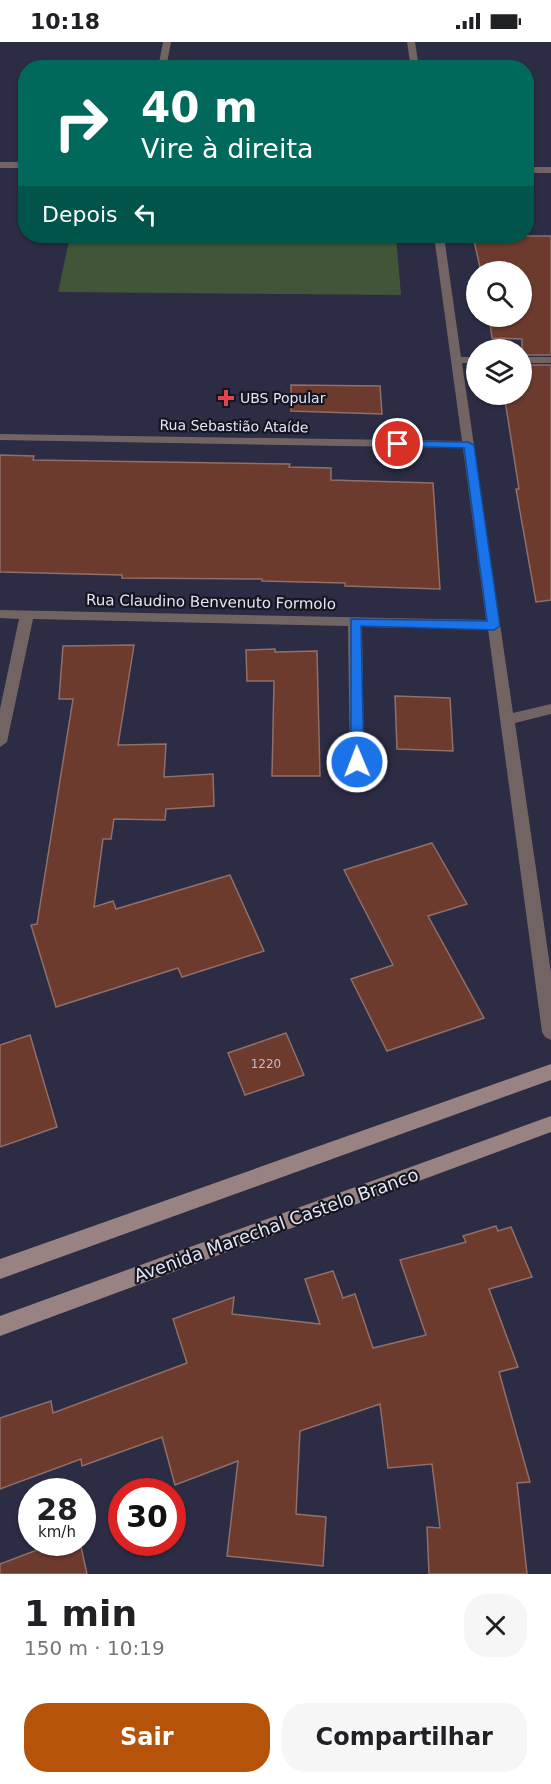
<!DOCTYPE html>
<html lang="pt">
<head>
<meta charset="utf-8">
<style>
  :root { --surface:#fff; --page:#f6f6f6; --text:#202124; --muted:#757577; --accent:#b45309 }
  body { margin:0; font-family:"DejaVu Sans",sans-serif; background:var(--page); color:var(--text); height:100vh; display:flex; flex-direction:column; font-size:22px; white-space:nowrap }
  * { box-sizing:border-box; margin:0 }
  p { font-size:20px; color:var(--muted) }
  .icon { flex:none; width:33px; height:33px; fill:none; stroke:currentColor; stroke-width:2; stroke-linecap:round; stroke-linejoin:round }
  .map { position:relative; height:1532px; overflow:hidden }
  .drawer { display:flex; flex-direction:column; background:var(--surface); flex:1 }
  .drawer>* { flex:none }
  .top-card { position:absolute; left:18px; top:18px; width:516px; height:183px; border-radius:24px; box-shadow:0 2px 4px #0004; background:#00695c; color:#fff; overflow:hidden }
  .controls { position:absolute; left:466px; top:219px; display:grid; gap:12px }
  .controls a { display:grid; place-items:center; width:66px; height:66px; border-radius:50%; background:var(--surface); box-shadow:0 2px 4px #0004; font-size:30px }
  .speed { position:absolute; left:18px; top:1436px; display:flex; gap:12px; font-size:30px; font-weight:700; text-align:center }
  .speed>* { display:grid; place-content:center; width:78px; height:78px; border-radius:50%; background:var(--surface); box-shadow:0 2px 4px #0004; line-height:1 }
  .speed small { font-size:15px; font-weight:400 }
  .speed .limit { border:9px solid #d22; background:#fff; color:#111 }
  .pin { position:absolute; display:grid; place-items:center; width:51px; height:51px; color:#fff; margin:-26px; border:3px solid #fff; border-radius:50%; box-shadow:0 2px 6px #0007 }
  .me { position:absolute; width:66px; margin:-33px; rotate:359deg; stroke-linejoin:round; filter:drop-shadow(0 0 4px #0008) }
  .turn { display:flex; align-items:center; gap:21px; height:126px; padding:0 24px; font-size:27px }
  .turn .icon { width:78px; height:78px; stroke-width:2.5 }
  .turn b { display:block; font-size:42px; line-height:51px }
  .then { display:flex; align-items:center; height:57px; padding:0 24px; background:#0003; gap:12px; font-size:22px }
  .round { display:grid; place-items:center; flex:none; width:63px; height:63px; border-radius:24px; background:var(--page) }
  .headline { display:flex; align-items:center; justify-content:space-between; height:102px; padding:0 24px }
  h1 { font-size:36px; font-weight:600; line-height:45px }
  .button { display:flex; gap:12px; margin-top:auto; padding:12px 24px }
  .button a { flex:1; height:69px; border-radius:24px; background:var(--accent); color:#fff; font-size:24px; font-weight:600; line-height:69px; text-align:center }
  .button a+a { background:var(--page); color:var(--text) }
  .status { display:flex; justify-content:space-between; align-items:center; height:42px; padding:0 30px; background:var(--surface); direction:ltr }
  .status svg { height:16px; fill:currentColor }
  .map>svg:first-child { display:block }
</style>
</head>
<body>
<div class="status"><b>10:18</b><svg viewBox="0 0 49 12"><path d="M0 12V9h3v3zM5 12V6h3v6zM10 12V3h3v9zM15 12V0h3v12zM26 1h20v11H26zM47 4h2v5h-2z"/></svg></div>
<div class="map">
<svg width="551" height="1532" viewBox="0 0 551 1532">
  <rect width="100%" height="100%" fill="#2c2c44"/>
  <path fill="#415638" d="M70,194H396L401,253L58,250Z"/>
  <g fill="#6d3a2e" stroke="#8f6f68" stroke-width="1.5">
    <path d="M473,194H551V313H522V297L492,296L489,274H522V230H481Z"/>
    <path d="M522,323H551V558L536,560L516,447H519L504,352H522Z"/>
    <path d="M291,343L380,344L382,372L291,369Z"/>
    <path d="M0,413L34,414L33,418L290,422L289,425L331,426V438L433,441L440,547L345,544V541L262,539V537L122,536V533L0,530Z"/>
    <path d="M134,603L118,703L166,702L164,735L213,732L214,764L166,767L165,778L114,777L111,797H103L94,865L113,859L116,867L230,833L264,909L182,935L178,926L56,965L31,883L37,882L73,657H59L63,604Z"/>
    <path d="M275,607V610L317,609L320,734H272L274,639H247L246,608Z"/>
    <path d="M395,654L450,656L453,709L397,707Z"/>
    <path d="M432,801L467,862L428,874L484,976L387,1009L351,937L393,923L344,828Z"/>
    <path d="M286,991L304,1033L245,1053L228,1011Z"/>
    <path d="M30,993L57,1085L0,1105V1003Z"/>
    <path d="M496,1184L498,1189L511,1185L532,1235L489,1247L518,1325L499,1330L530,1440L517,1441L527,1532H429L427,1485L440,1486L432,1422L388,1426L380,1362L300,1389L296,1472L326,1475L323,1524L227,1514L238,1419L175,1443L162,1395L82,1424L81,1417L0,1447V1376L51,1359L53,1371L187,1321L173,1277L234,1255L232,1272L320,1282L305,1237L333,1229L343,1256L355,1252L373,1306L426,1293L400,1218L466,1200L463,1194Z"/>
    <path d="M58,1500H80L87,1532H0V1522Z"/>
  </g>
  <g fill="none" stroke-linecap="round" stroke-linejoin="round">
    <g fill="#736464" fill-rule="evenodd">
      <path d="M163,0H171L166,26H158Z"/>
      <path d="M407,0H415L419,26H411Z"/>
      <rect x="0" y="120" width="26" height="6"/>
      <rect x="526" y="125" width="25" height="6"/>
      <path d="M434,194H444L461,315H477V321H462L513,671L551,662V672L515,681L551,931V998L545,995L542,990L488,587L362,585L364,720L357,725L350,720L348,584L33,577L7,700L0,705V667L19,577L0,576V568L486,578L463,406L0,398V392L462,399Z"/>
      <rect x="522" y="315" width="29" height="6"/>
    </g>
    <g fill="#998282" fill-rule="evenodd">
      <path d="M551,1022V1038L0,1237V1217Z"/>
      <path d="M551,1074V1090L0,1294V1274Z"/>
    </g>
  </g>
  <path fill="#1a73e8" stroke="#114b97" stroke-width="1.5" d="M398,399L468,400L474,403L500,584L494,588L361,584L364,720L357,724L351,720V577L487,579L464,406L394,404V400Z"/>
  <path fill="#e0444e" stroke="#151620" stroke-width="2" d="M223 347h6v6h6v6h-6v6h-6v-6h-6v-6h6z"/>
  <g text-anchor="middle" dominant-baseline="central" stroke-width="4.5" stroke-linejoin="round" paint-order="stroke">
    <g font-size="12" fill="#c6bac3">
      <text x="266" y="1022">1220</text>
    </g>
    <g font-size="14" fill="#e4e5f5" stroke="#151620" text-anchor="start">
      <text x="240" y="356">UBS Popular</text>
    </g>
    <g font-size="14" fill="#e4e5f5" stroke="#151620">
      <text transform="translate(234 384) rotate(1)">Rua Sebastião Ataíde</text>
    </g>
    <g font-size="15" fill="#e4e5f5" stroke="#151620">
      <text transform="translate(211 560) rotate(1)">Rua Claudino Benvenuto Formolo</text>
    </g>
    <g font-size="18" fill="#e4e5f5" stroke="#151620">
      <text transform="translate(276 1183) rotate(-20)">Avenida Marechal Castelo Branco</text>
    </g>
  </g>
</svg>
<div class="controls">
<a><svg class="icon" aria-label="search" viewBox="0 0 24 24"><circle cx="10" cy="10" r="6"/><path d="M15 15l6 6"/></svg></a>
<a><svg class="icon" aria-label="layers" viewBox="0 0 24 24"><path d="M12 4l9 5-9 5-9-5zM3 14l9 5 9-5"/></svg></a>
</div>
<div class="speed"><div>28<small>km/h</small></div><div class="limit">30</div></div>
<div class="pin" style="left:398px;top:402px;background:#d93025"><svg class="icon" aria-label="arrive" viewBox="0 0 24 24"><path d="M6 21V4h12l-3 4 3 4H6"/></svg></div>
<svg class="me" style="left:357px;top:720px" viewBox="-20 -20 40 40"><circle r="17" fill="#1a73e8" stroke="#fff" stroke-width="3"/><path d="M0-11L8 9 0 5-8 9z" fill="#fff"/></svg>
<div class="top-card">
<div class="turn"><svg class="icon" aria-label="right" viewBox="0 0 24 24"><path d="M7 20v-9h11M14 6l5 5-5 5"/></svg><div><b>40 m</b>Vire à direita</div></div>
<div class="then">Depois<svg class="icon" aria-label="left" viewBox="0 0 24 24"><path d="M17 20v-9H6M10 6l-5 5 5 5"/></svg></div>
</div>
</div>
<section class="drawer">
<div class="headline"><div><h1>1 min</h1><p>150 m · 10:19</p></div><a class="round"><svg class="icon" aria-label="close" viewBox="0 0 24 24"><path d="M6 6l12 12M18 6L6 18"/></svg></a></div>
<div class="button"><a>Sair</a><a>Compartilhar</a></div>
</section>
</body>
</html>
